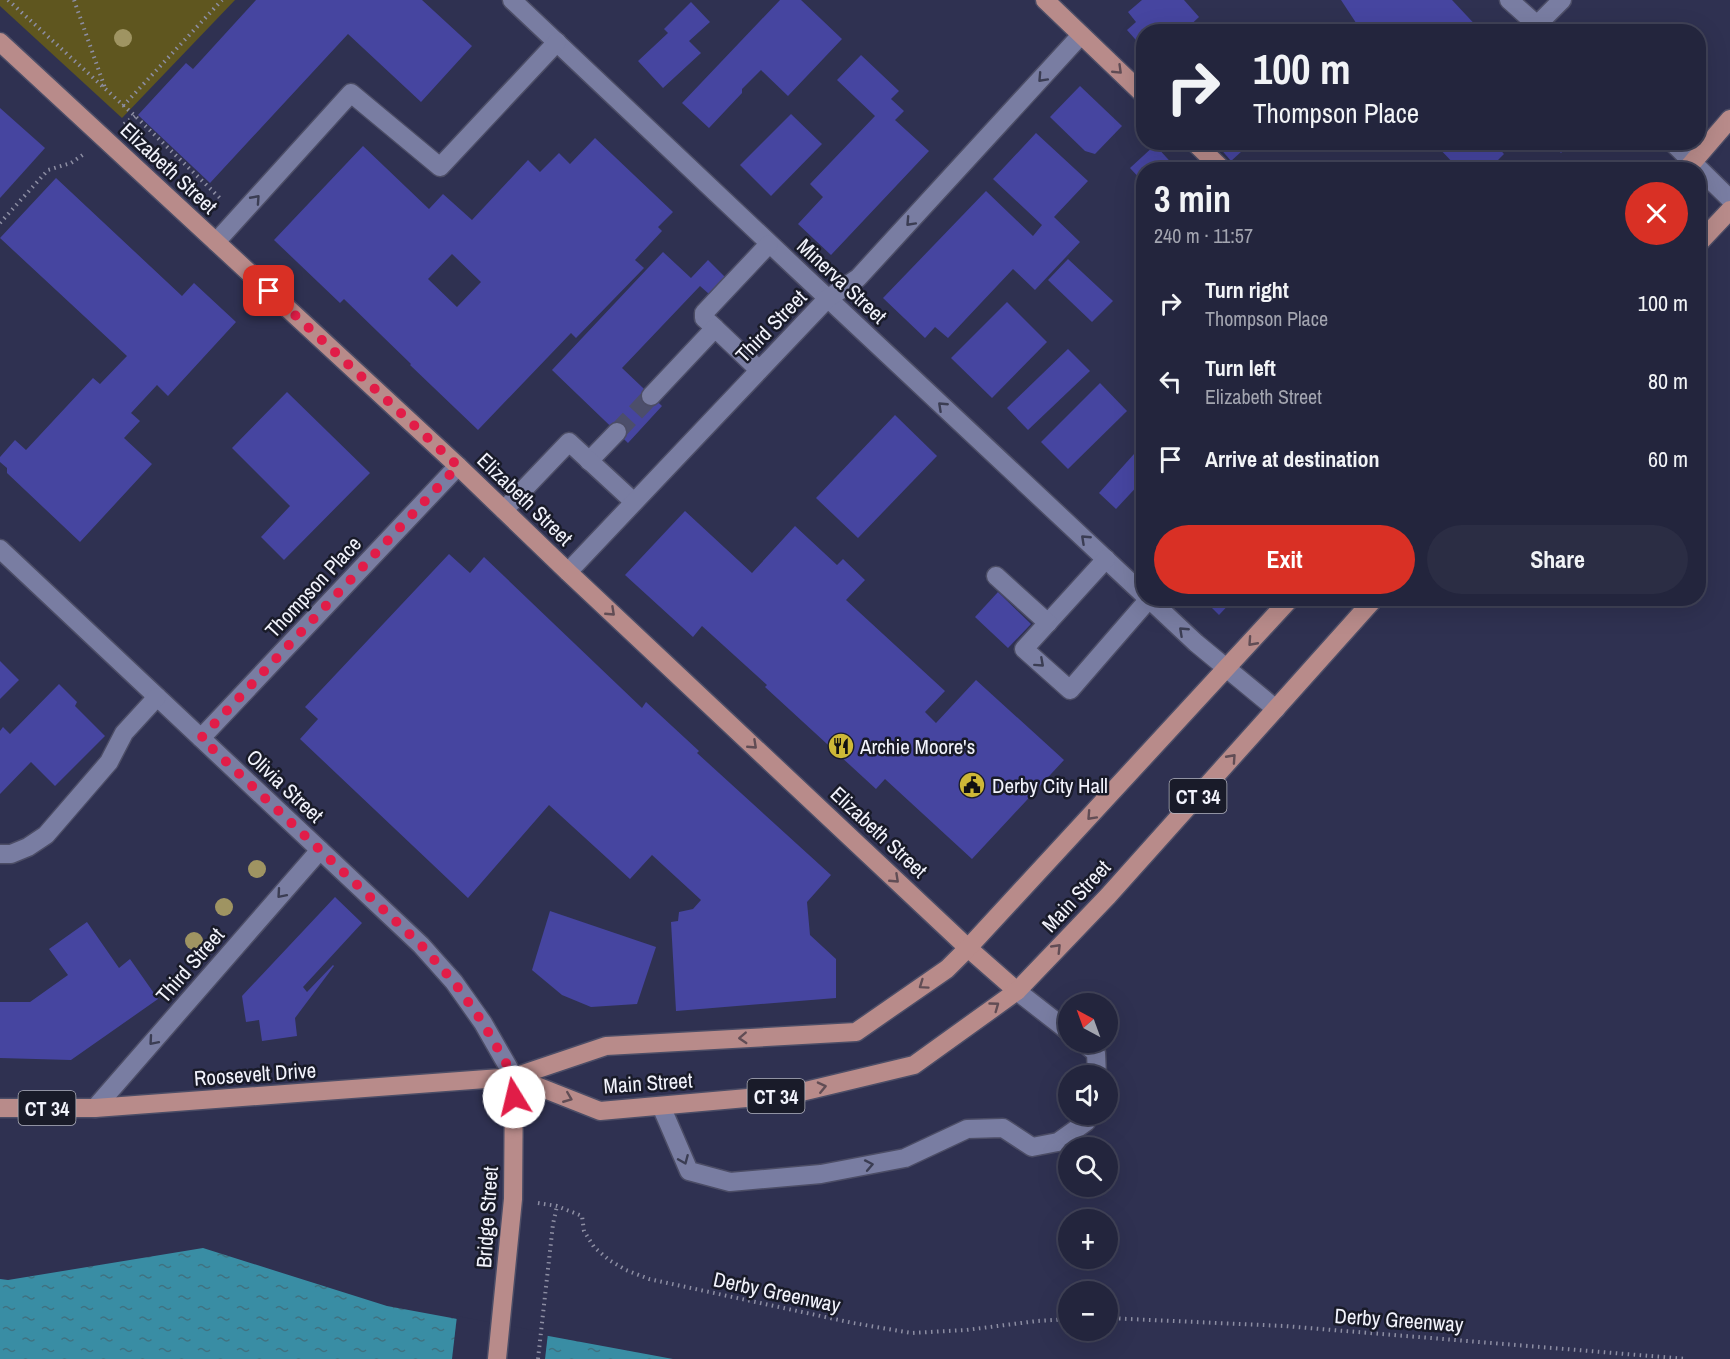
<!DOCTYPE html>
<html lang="en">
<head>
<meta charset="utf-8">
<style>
  :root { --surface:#23253d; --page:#2b2d44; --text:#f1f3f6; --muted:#a3a5b0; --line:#404257; --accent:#d93025 }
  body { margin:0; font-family:"Archivo Narrow",sans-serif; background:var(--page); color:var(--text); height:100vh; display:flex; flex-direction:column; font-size:22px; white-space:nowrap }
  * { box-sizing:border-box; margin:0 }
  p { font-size:20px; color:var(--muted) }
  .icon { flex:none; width:33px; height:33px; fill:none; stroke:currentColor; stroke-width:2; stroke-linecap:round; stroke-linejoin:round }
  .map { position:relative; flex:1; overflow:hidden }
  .side { position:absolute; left:1136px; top:162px; width:570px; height:444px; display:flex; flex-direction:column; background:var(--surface); border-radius:24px; box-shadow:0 6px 24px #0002,0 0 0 2px var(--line) }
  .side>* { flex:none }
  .banner { position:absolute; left:1136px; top:24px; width:570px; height:126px; border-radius:24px; box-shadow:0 6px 24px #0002,0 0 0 2px var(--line); background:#23253d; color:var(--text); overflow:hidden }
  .needle { width:39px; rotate:319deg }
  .fabs { position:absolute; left:1058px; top:993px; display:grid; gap:12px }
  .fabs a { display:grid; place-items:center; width:60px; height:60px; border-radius:50%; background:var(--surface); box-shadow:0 6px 24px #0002,0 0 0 2px var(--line); font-size:30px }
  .pin { position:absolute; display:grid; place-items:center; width:51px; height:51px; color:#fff; margin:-26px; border-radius:12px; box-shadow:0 3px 9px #0006 }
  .me { position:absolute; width:66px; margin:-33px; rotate:351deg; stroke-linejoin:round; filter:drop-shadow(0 0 4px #0008) }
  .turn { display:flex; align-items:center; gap:21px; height:126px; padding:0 18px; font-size:27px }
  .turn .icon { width:78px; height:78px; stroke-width:2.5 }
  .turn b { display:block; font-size:42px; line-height:51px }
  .round { display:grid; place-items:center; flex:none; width:63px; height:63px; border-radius:32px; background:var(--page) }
  .head { display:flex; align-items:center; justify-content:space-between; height:102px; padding:0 18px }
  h1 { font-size:36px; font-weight:700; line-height:45px }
  .button { display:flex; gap:12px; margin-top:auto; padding:12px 18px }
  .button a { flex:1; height:69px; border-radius:36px; background:var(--accent); color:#fff; font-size:24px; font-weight:700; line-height:69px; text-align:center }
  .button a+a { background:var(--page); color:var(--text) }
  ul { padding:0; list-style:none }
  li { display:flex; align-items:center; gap:18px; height:78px; padding:0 18px }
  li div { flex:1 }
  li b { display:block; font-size:22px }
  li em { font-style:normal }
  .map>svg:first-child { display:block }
</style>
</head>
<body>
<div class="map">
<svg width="1730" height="1359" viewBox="0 0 1730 1359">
  <defs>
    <pattern id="water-ripples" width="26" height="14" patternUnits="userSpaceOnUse" patternTransform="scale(1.5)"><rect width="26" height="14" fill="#398da4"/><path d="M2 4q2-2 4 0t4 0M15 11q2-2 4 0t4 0" fill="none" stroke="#3f7281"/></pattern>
  </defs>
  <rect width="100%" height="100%" fill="#2f3151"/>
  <path fill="#5f561f" d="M0,0H235L122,118L0,6Z"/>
  <path fill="url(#water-ripples)" d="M203,1248L387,1306L673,1359H0V1279L8,1280Z"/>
  <path fill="#2f3151" d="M457,1316L548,1333L545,1359H452Z"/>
  <g fill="#4645a0" fill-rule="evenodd">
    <path d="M256,0H422L472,46L421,102L348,34L210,183L138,115L186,63L193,69Z"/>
    <path d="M780,0H801L842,39L788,96L761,70L742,89V93L709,128L682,103Z"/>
    <path d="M1142,0H1184L1199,17L1183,32H1143V48L1127,30L1136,22L1128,12Z"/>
    <path d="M1341,0H1452L1482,32H1362Z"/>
    <path d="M691,2L710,22L689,41L701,53L663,88L638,61L668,33L664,29Z"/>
    <path d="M861,55L899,91L891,99L904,111L895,120L929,151L831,255L798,224L823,197L810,184L875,116L837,80Z"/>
    <path d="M1080,86L1122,126L1095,154L1085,151L1050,117Z"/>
    <path d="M0,108L45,148L0,198Z"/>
    <path d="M791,114L822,144L771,196L740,165Z"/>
    <path d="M1036,133L1088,181L1054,217L1080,242L1035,290L1013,269L948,338L935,327L925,338L883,298L986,191L1033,236L1042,225L993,179Z"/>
    <path d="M595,138L673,212L658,227L662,231L635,260L644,268L576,338L571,333L478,430L410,365L411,364L344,299L340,303L274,240L363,146L429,209L443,194L472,220L528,160L540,172L559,153L570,164ZM452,254L481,282L457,307L428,279Z"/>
    <path d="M1211,142H1252L1231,161L1219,147L1217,149Z"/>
    <path d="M1433,142H1493L1504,154L1488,170H1460Z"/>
    <path d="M1550,142H1571L1561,153Z"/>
    <path d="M1155,145L1178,170H1143V182L1130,168Z"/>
    <path d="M56,178L182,296L194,283L236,322L168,396L157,385L131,413L140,421L124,438L152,464L80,542L7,473V468L0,462V457L15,440L26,450L93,378L100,384L127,356L0,238Z"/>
    <path d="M663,252L691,278L708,260L725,277L709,294L700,286L622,368L662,406L628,443L552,370Z"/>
    <path d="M1068,259L1113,301L1092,322L1048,280Z"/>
    <path d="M1007,302L1047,342L992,398L951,358Z"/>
    <path d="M1068,349L1090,371L1028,430L1007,408Z"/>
    <path d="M1100,383L1127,411L1068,469L1041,442Z"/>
    <path d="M287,392L370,473L284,560L261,537L290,506L232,448Z"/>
    <path d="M895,415L937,456L858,538L816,498Z"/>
    <path d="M1143,444V480L1116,509L1099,493Z"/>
    <path d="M685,511L752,573L795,526L837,565L843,559L865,580L846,600L945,691L925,712L936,723L976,680L1064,760L972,859L885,779L876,789L765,687L767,685L702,626L693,637L625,575Z"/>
    <path d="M449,554L470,573L484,557L642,708L646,702L699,751L697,753L831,875L807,902L810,935L836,959V998L676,1011L671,922L678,921L679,912L693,909L701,900L652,855L630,879L549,805L468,898L300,739L318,719L305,707Z"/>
    <path d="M998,592L1031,624L1008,648L975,617Z"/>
    <path d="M1202,598H1235L1219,615Z"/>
    <path d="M0,661L19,680L0,699Z"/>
    <path d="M59,684L77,702L75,706L105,736L55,786L31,762L0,794V731L3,727L10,734Z"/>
    <path d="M335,897L362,923L303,987L307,992L333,965L334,966L295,1018L297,1036L262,1041L259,1020L246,1022L242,996Z"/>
    <path d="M550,911L656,947L637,1004L591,1007L562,995L532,970Z"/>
    <path d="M87,922L119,968L130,959L158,999L71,1060L0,1058V1002H30L68,975L49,949Z"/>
  </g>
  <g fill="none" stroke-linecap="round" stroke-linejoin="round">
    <path stroke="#4c4e6b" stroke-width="18" stroke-dasharray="18 9" stroke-linecap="butt" d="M617,432L651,396"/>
    <g stroke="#4c4d66" stroke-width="21">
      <g id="minor">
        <path d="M512,0L803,275L1143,594"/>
        <path d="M1509,0L1545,32"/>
        <path d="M1537,25L1562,0"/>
        <path d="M1672,142L1730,199"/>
        <path d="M216,242L351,93L440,167L557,42"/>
        <path d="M715,328L704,318V313L769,244"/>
        <path d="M651,396L715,328L759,370"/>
        <path d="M589,461L617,432"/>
        <path d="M504,510L569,442L634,502"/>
        <path d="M0,549L421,945L454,982L483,1023L514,1077"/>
        <path d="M1106,559L1024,649L1070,690L1149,599"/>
        <path d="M568,572L827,299L858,278L1081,35"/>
        <path d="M996,576L1048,623"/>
        <path d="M1148,598L1196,643L1276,709"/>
        <path d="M201,738L458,466"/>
        <path d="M0,854H11L28,847L46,835L109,762L124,733L157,697"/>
        <path d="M1017,991L1068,1031"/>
        <path d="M1083,1042L1096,1053L1097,1076"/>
        <path d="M661,1106L689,1171L730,1182L821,1174L905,1158L967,1129L1003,1128L1032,1147L1058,1142L1086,1122L1089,1114"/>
        <path d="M95,1108L320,850"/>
      </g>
    </g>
    <g stroke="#4c4d66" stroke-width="21">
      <g id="major">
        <path d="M1045,0L1143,94"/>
        <path d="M0,42L458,466L568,572L968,948L1017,991"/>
        <path d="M1194,142L1223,170"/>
        <path d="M1686,170L1730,119"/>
        <path d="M1698,244L1730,210"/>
        <path d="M514,1077L600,1111L793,1094L914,1065L1017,991L1108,896L1375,598"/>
        <path d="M0,1108H95L514,1077L606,1046L856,1032L947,969L968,948L1291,598"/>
        <path d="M497,1359L513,1199L514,1077"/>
      </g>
    </g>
    <g stroke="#8d8ea3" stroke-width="4" stroke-dasharray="1.5 4.5" stroke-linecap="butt">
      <path d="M8,0L135,116L222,200"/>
      <path d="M74,0L105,88"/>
      <path d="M123,106L222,0"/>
      <path d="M124,124L135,116"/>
      <path d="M0,223L48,170L71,163L84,154"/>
      <path d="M538,1203L557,1206L582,1216L584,1231L594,1247L609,1260L626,1270L649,1279L853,1323L912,1333L966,1330L1037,1321L1068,1319"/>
      <path d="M1107,1318L1284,1326L1687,1359"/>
      <path d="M538,1359L553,1224L557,1206"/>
    </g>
    <use href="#minor" stroke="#797da2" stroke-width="18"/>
    <use href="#major" stroke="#b88b8a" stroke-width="18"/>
  </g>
  <g fill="#9f9462">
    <circle cx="123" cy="38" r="9"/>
    <circle cx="257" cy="869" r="9"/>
    <circle cx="224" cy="907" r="9"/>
    <circle cx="194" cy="941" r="9"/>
  </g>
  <defs><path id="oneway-chevron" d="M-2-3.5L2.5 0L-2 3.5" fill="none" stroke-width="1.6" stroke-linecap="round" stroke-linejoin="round" transform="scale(1.5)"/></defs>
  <g stroke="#614d55">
    <use href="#oneway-chevron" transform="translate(1118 70) rotate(44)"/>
    <use href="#oneway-chevron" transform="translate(611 612) rotate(43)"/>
    <use href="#oneway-chevron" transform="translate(1252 642) rotate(132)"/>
    <use href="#oneway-chevron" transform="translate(753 745) rotate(43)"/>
    <use href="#oneway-chevron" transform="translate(1232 758) rotate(-48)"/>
    <use href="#oneway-chevron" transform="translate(1091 816) rotate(133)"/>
    <use href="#oneway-chevron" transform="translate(895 879) rotate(43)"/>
    <use href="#oneway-chevron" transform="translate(1057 948) rotate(-46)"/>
    <use href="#oneway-chevron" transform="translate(923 985) rotate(145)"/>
    <use href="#oneway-chevron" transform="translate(995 1006) rotate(-36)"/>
    <use href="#oneway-chevron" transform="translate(743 1038) rotate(177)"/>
    <use href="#oneway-chevron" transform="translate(822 1087) rotate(-13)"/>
    <use href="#oneway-chevron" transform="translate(568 1098) rotate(22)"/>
  </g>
  <g stroke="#3b3d53">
    <use href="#oneway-chevron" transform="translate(1042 78) rotate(133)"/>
    <use href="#oneway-chevron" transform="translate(256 199) rotate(-48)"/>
    <use href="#oneway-chevron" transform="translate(910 222) rotate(133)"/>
    <use href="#oneway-chevron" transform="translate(942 406) rotate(-137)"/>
    <use href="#oneway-chevron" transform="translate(1085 539) rotate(-137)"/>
    <use href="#oneway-chevron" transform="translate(1183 631) rotate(-137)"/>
    <use href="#oneway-chevron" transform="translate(1040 663) rotate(42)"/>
    <use href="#oneway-chevron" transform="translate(281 894) rotate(131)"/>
    <use href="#oneway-chevron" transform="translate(153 1041) rotate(131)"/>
    <use href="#oneway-chevron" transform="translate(684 1160) rotate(67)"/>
    <use href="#oneway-chevron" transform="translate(869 1165) rotate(-11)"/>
  </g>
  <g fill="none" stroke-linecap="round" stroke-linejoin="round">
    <path stroke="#e11d48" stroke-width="10" stroke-dasharray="0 18" d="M269,291L458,466L201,738L421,945L454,982L483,1023L514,1077V1097"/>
  </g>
  <defs>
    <g id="restaurant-disc" transform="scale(1.35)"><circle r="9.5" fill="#ceb837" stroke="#191b29"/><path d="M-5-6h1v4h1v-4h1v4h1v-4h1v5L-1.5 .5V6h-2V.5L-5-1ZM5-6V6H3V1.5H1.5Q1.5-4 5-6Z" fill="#111"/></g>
    <g id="civic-disc" transform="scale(1.35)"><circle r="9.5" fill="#ceb837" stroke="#191b29"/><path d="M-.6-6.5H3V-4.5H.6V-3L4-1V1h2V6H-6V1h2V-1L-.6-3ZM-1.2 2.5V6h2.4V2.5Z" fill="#111"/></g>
  </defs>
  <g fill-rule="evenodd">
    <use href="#restaurant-disc" x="841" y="746"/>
    <use href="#civic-disc" x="972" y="785"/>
  </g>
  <g text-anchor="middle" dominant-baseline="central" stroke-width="5" stroke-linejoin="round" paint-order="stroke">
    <g fill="#191b29" stroke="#b1b2bd" stroke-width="1.5">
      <rect x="1169.5" y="779" width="57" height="34" rx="4.5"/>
      <rect x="747.5" y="1079" width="57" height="34" rx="4.5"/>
      <rect x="18.5" y="1091" width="57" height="34" rx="4.5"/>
    </g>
    <g font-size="20" font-weight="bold" fill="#f2f3fc">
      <text x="1198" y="796">CT 34</text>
      <text x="776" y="1096">CT 34</text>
      <text x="47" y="1108">CT 34</text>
    </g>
    <g font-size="21" fill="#f2f3fc" stroke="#191b29">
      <text transform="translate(169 168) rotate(43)">Elizabeth Street</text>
      <text transform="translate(842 281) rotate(43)">Minerva Street</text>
      <text transform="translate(771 326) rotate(-46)">Third Street</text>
      <text transform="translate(525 499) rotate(44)">Elizabeth Street</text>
      <text transform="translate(313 587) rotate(-47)">Thompson Place</text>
      <text transform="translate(285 786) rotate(43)">Olivia Street</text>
      <text transform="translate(879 832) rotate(43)">Elizabeth Street</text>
      <text transform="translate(1076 896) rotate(-47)">Main Street</text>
      <text transform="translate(190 965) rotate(-49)">Third Street</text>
      <text transform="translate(255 1074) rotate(-4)">Roosevelt Drive</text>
      <text transform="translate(648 1083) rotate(-4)">Main Street</text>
      <text transform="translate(487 1217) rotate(-86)">Bridge Street</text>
      <text transform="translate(777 1292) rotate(12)">Derby Greenway</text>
      <text transform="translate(1399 1320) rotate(4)">Derby Greenway</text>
    </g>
    <g font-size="21" fill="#f2f3fc" stroke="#191b29" text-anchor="start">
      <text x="860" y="746">Archie Moore's</text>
      <text x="992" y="785">Derby City Hall</text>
    </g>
  </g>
</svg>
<div class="fabs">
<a><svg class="needle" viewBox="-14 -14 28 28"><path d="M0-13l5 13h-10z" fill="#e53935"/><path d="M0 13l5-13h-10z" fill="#a3a5b0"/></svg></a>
<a><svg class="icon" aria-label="sound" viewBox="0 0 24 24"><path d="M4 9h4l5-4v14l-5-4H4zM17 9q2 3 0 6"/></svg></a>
<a><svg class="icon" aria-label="search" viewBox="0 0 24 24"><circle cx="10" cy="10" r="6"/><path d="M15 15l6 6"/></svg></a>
<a>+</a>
<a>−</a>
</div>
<div class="pin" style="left:269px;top:291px;background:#d93025"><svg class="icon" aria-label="arrive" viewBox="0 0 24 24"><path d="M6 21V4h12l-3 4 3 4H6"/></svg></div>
<svg class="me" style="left:514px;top:1097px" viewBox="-20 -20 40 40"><circle r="19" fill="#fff"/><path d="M0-13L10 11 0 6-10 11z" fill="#e11d48"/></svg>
<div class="banner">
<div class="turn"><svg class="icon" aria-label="right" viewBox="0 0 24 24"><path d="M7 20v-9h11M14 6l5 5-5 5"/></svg><div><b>100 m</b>Thompson Place</div></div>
</div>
<section class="side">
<div class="head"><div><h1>3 min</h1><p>240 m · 11:57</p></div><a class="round" style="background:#d93025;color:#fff"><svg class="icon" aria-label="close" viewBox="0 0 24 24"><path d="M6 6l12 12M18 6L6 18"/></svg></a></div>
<ul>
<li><svg class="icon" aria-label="right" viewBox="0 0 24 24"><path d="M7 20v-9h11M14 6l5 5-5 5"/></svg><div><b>Turn right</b><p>Thompson Place</p></div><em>100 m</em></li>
<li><svg class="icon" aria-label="left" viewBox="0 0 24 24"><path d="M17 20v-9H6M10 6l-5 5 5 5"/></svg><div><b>Turn left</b><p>Elizabeth Street</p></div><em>80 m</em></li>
<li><svg class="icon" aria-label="arrive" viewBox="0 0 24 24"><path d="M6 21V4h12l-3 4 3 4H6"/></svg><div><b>Arrive at destination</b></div><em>60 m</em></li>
</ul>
<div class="button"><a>Exit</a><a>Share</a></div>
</section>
</div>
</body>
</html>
